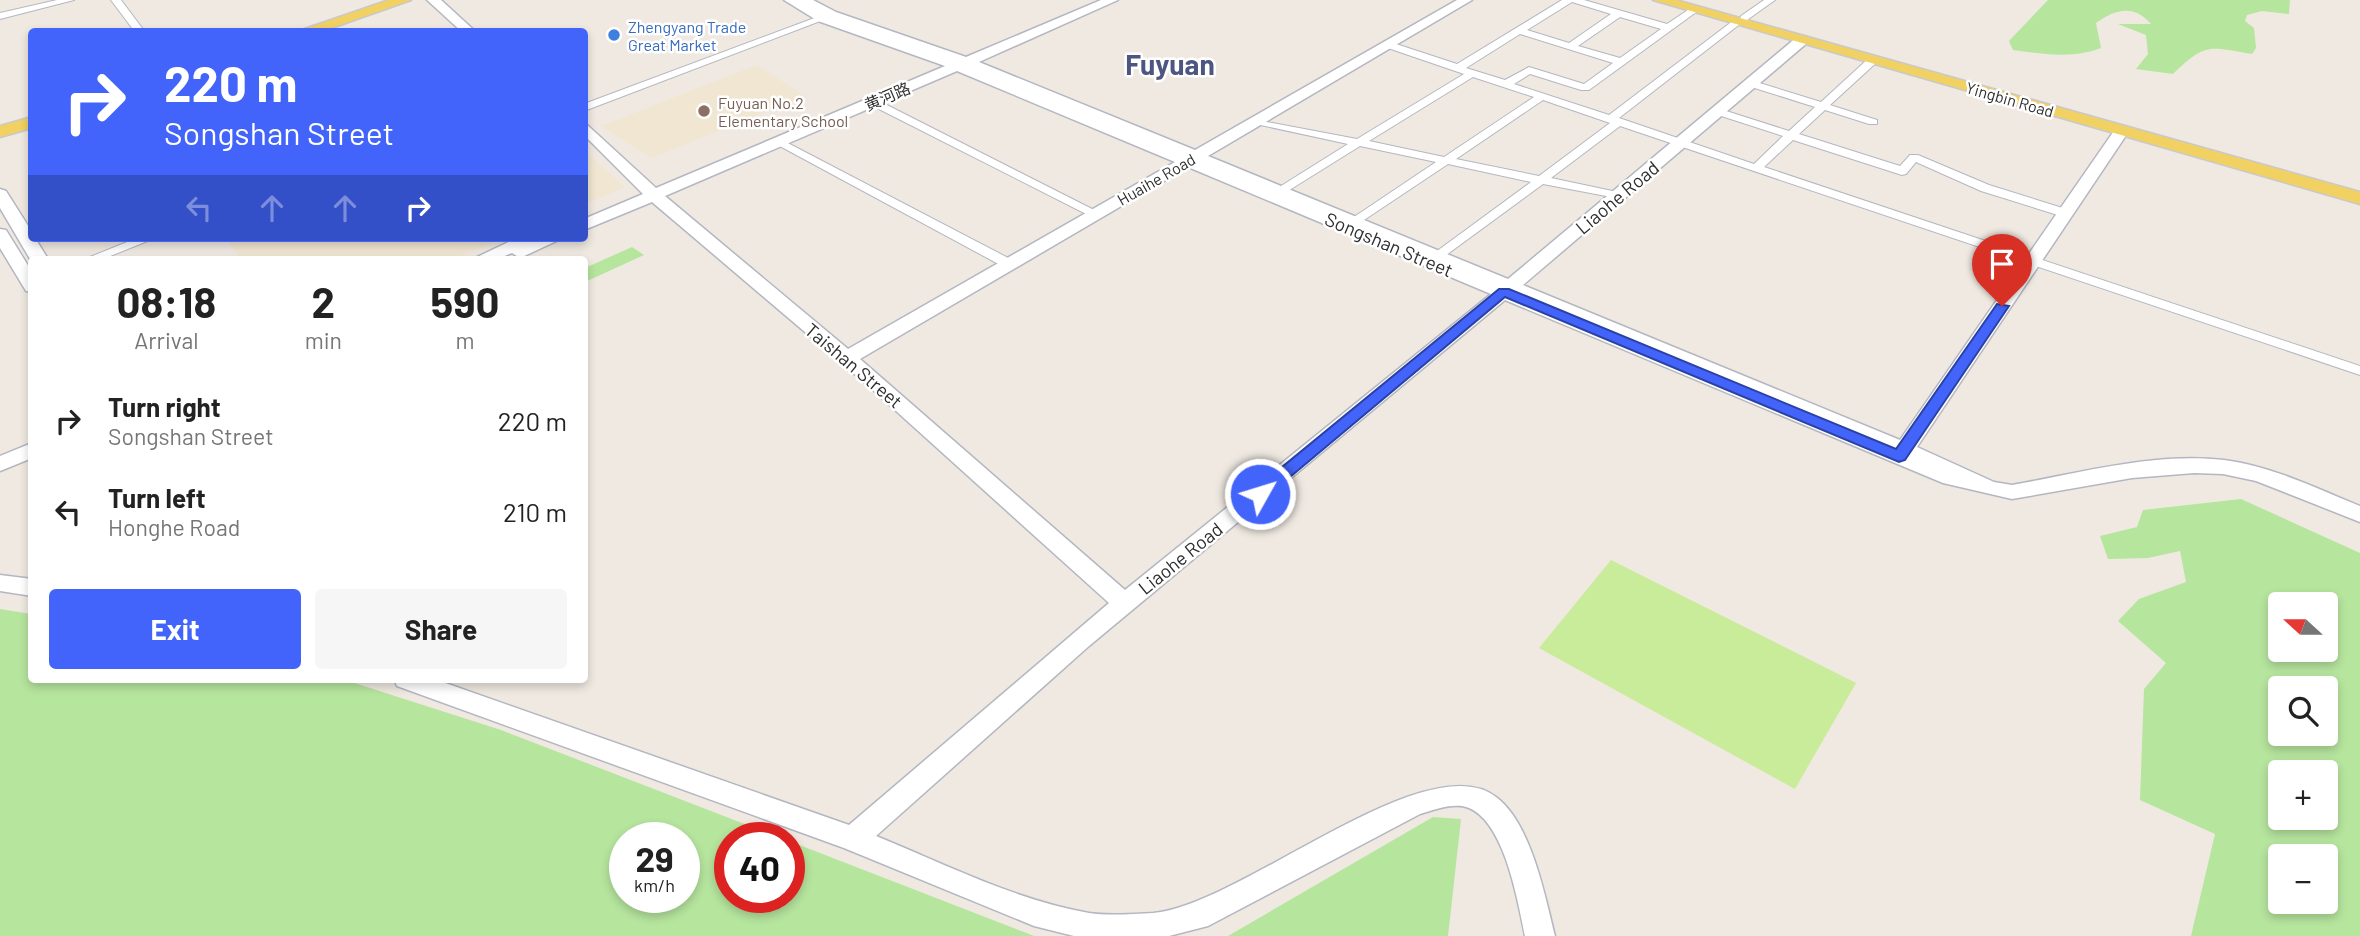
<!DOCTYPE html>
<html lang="en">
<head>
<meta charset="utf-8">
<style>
  :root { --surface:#fff; --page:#f6f6f6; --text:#222; --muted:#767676; --accent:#4264fb }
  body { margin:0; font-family:Barlow,"Noto Sans SC",sans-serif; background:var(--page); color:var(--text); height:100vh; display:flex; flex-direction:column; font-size:26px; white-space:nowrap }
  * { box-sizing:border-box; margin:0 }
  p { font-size:23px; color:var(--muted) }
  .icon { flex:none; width:38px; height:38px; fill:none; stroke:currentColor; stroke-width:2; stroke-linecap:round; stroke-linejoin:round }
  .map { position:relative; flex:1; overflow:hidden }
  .side { position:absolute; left:28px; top:256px; width:560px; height:427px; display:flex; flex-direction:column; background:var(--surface); border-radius:7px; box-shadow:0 4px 10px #0003 }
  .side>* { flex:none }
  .hud { position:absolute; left:28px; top:28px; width:560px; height:214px; border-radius:7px; box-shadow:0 4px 10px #0003; background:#4264fb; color:#fff; overflow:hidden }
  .needle { width:46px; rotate:291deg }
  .controls { position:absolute; left:2268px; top:592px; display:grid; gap:14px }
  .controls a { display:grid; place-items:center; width:70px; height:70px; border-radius:7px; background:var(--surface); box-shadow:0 4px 10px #0003; font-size:35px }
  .speed { position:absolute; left:609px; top:822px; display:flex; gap:14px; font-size:35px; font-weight:700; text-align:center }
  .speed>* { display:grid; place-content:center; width:91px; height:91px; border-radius:50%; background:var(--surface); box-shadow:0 4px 10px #0003; line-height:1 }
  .speed small { font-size:18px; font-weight:400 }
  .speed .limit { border:10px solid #d22; background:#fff; color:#111 }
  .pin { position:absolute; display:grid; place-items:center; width:60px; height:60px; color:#fff; margin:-72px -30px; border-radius:50% 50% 50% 0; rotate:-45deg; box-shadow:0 0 7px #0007 }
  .pin .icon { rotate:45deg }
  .me { position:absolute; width:77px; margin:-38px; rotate:51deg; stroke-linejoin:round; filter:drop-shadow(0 0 5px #0008) }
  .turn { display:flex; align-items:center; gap:24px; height:147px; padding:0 21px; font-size:32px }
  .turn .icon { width:91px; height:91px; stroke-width:2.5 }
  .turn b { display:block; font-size:49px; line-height:60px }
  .lanes { display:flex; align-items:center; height:66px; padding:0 21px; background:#0003; justify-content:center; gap:35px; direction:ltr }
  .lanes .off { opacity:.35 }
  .eta { display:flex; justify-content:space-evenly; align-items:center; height:119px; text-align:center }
  .eta b { font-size:42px; font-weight:700; line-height:49px }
  .cta { display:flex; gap:14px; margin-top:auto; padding:14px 21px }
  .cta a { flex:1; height:80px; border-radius:7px; background:var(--accent); color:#fff; font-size:28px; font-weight:700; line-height:80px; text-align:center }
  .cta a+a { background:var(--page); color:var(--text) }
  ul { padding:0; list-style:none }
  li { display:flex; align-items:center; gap:21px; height:91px; padding:0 21px }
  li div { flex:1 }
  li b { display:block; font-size:26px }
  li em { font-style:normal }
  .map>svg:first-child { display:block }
</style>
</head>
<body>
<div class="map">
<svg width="2360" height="936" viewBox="0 0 2360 936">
  <rect width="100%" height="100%" fill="#efe9e1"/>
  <g fill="#f0e6d1">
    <path d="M757,65L805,96L652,158L601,126Z"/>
    <path d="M584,152H585L625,187L585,204Z"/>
    <path d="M226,238H504L454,259H241Z"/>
  </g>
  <g fill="#b6e59e" fill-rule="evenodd">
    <path d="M2048,0H2290L2289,14L2262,11L2247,15L2245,21L2254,28L2256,48L2252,54C2209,47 2206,42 2173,74L2136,69L2148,54L2146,35L2118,24H2151C2134,4 2115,9 2096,23L2101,48C2071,59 2044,54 2013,50L2009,41Z"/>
    <path d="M632,247L644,255L585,282V268Z"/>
    <path d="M2241,499L2360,553V936H2191L2215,834L2140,800L2144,689L2166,663L2118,621L2139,599L2186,582L2180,551L2148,558L2108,559L2100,536L2137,527L2143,510ZM2280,604H2326V649H2280ZM2280,688H2326V733H2280ZM2280,772H2326V817H2280ZM2280,856H2326V901H2280Z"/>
    <path d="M0,609L31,614L32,679H342L501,730L781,838H730V898H789V841L1034,936H0ZM684,838V898H625V838Z"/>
    <path d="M1433,817L1461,819L1448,936H1228Z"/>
  </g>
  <path fill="#c9ec9a" d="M1611,560L1856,683L1795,789L1539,648Z"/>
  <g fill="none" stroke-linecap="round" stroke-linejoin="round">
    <g stroke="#b4b7c1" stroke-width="2">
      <g id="street">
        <path d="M57,0H74L0,19V13Z"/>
        <path d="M111,0H121L145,32H135Z"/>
        <path d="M1562,0H1584L1667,24L1691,8L1699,10L1589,90H1581L1530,74L1514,84L1609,115L1734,20H1740L1741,16L1764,0H1775L1747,20H1741L1740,24L1619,118L1754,164L1783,136L1712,113V109H1720L1789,131L1815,107L1745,85V81H1753L1821,102L1869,58H1877V62L1830,105L1877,120V124H1869L1825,110L1799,134L1900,166L1910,155H1918L1989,185L2069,210V216H2061L1981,191L1916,162L1906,174L1902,175L1793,140L1764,167L2360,366V375L1620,126L1551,178L1622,193V199L1543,184L1438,261L1433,260V254L1531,182L1448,164L1355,226L1351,225V219L1436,162L1360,146L1283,194L1279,195L1273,191L1348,144L1251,123V119L1357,139L1464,74L1385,47V43H1393L1457,64ZM1572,2L1611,14L1569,43L1527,30ZM1620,17L1661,29L1620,58L1578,46ZM1520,34L1613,63L1584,84L1529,67L1505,80L1466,68ZM1473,77L1534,97L1444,157L1369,141ZM1543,100L1610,123L1539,176L1456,159Z"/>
        <path d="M828,13L836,15L584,111V104Z"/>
        <path d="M869,100H877L1102,214L1100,217H1092L869,104Z"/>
        <path d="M780,139L1014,261L1016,264L1014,267H1004L776,144V140Z"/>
        <path d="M137,238H155L103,259H85Z"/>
      </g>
    </g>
    <g stroke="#b4b7c1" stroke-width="3">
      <g id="secondary">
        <path d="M427,0H441L476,32H462Z"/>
        <path d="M784,0H813L836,12L966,57L1101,0H1118L979,62L1195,150L1457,0H1472L1208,156L1508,279L1797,37H1807V43L1523,285L1900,440L2116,128H2126L2129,131L1917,447L1994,482L2012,485C2080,473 2154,452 2224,460C2271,466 2316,488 2360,506V522L2256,481L2223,474L2194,473L2132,478L2012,499L1943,483L1505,300L1089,646L876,836C945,864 1015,900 1089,913C1108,916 1133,914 1153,913C1240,906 1426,743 1496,797C1531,823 1545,896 1555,936H1525C1518,902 1505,823 1469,808C1454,802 1434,810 1420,814L1208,926L1169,936H1074L1034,926L844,848L397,686L394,679H434L849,825L1109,603L865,383L652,202L584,230V219L643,194L584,135V122L656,188L945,66L818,21ZM957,71L1175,162L848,349L665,196ZM1188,167L1491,294L1125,590L860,359Z"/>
        <path d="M0,189L6,191L32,232V238H35L48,259H30L0,208Z"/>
        <path d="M0,229L6,230L32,272V292L26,291L0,248Z"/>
        <path d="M517,238H563L520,258L512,253L497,259H473Z"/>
        <path d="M32,443V458L0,471V456Z"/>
        <path d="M0,575L32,579V596L0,591Z"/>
      </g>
    </g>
    <g stroke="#c9c9c9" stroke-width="3">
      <g id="primary">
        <path d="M389,0H411L320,32H296Z"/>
        <path d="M1653,0H1676L2360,192V204Z"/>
        <path d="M32,117V128L0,137V126Z"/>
      </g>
    </g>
    <use href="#street" fill="#fff" fill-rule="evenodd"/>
    <use href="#secondary" fill="#fff" fill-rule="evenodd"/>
    <use href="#primary" fill="#f2d163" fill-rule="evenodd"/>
  </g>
  <path fill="#4264fb" stroke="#2b41a3" stroke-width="2" d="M1499,289H1509L1896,449L1997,304L2009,306L1905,460L1899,462L1505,297L1265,498H1254V490Z"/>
  <circle fill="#3f7fe0" stroke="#fff" stroke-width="2.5" cx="614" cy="35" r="7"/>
  <circle fill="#8d6e63" stroke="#fff" stroke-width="2.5" cx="704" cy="111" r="7"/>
  <g text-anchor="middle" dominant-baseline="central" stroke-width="5" stroke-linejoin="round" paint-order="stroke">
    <g font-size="16" fill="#366cbe" stroke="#fff" text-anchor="start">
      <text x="628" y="26">Zhengyang Trade<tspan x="628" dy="18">Great Market</tspan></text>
    </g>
    <g font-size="16" fill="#2e2e2e" stroke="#fff">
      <text transform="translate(887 96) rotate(-23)">黄河路</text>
      <text transform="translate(2010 99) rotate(16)">Yingbin Road</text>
      <text transform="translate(1156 179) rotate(-30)">Huaihe Road</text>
    </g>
    <g font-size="16" fill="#785e54" stroke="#fff" text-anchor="start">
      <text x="718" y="102">Fuyuan No.2<tspan x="718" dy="18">Elementary School</tspan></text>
    </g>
    <g font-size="19" fill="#2e2e2e" stroke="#fff">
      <text transform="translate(1617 197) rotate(-40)">Liaohe Road</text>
      <text transform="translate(1389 244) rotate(23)">Songshan Street</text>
      <text transform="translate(854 365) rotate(40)">Taishan Street</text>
      <text transform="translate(1180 558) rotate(-39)">Liaohe Road</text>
    </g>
    <g font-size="28" font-weight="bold" fill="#4d5680" stroke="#fff">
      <text x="1170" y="64">Fuyuan</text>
    </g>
  </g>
</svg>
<div class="controls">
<a><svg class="needle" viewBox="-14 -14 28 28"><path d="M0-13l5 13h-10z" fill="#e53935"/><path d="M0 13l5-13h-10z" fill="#767676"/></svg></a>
<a><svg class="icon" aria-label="search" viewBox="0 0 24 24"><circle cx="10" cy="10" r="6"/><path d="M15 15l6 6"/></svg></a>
<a>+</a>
<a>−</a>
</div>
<div class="speed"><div>29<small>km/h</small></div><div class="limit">40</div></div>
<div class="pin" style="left:2002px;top:306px;background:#d93025"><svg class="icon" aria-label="arrive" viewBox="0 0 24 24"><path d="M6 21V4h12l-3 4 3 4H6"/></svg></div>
<svg class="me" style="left:1260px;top:494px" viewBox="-20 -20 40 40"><circle r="17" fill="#4264fb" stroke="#fff" stroke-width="3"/><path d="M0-11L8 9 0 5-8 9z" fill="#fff"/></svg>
<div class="hud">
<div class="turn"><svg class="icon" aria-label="right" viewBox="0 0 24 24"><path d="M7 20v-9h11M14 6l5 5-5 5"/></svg><div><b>220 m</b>Songshan Street</div></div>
<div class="lanes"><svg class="icon off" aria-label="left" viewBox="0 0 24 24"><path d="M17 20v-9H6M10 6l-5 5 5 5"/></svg><svg class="icon off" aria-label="ahead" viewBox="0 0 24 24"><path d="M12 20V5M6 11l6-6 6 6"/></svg><svg class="icon off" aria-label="ahead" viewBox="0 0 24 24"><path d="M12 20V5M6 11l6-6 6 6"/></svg><svg class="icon" aria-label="right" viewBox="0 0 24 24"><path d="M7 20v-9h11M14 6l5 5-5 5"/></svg></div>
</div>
<section class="side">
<div class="eta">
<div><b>08:18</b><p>Arrival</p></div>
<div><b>2</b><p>min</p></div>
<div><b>590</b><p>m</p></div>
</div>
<ul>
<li><svg class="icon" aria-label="right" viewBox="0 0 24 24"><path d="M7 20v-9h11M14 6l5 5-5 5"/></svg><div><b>Turn right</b><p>Songshan Street</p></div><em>220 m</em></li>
<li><svg class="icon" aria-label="left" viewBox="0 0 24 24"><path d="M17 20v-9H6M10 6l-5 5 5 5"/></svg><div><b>Turn left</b><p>Honghe Road</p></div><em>210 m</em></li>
</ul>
<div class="cta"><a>Exit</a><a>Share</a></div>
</section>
</div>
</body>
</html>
